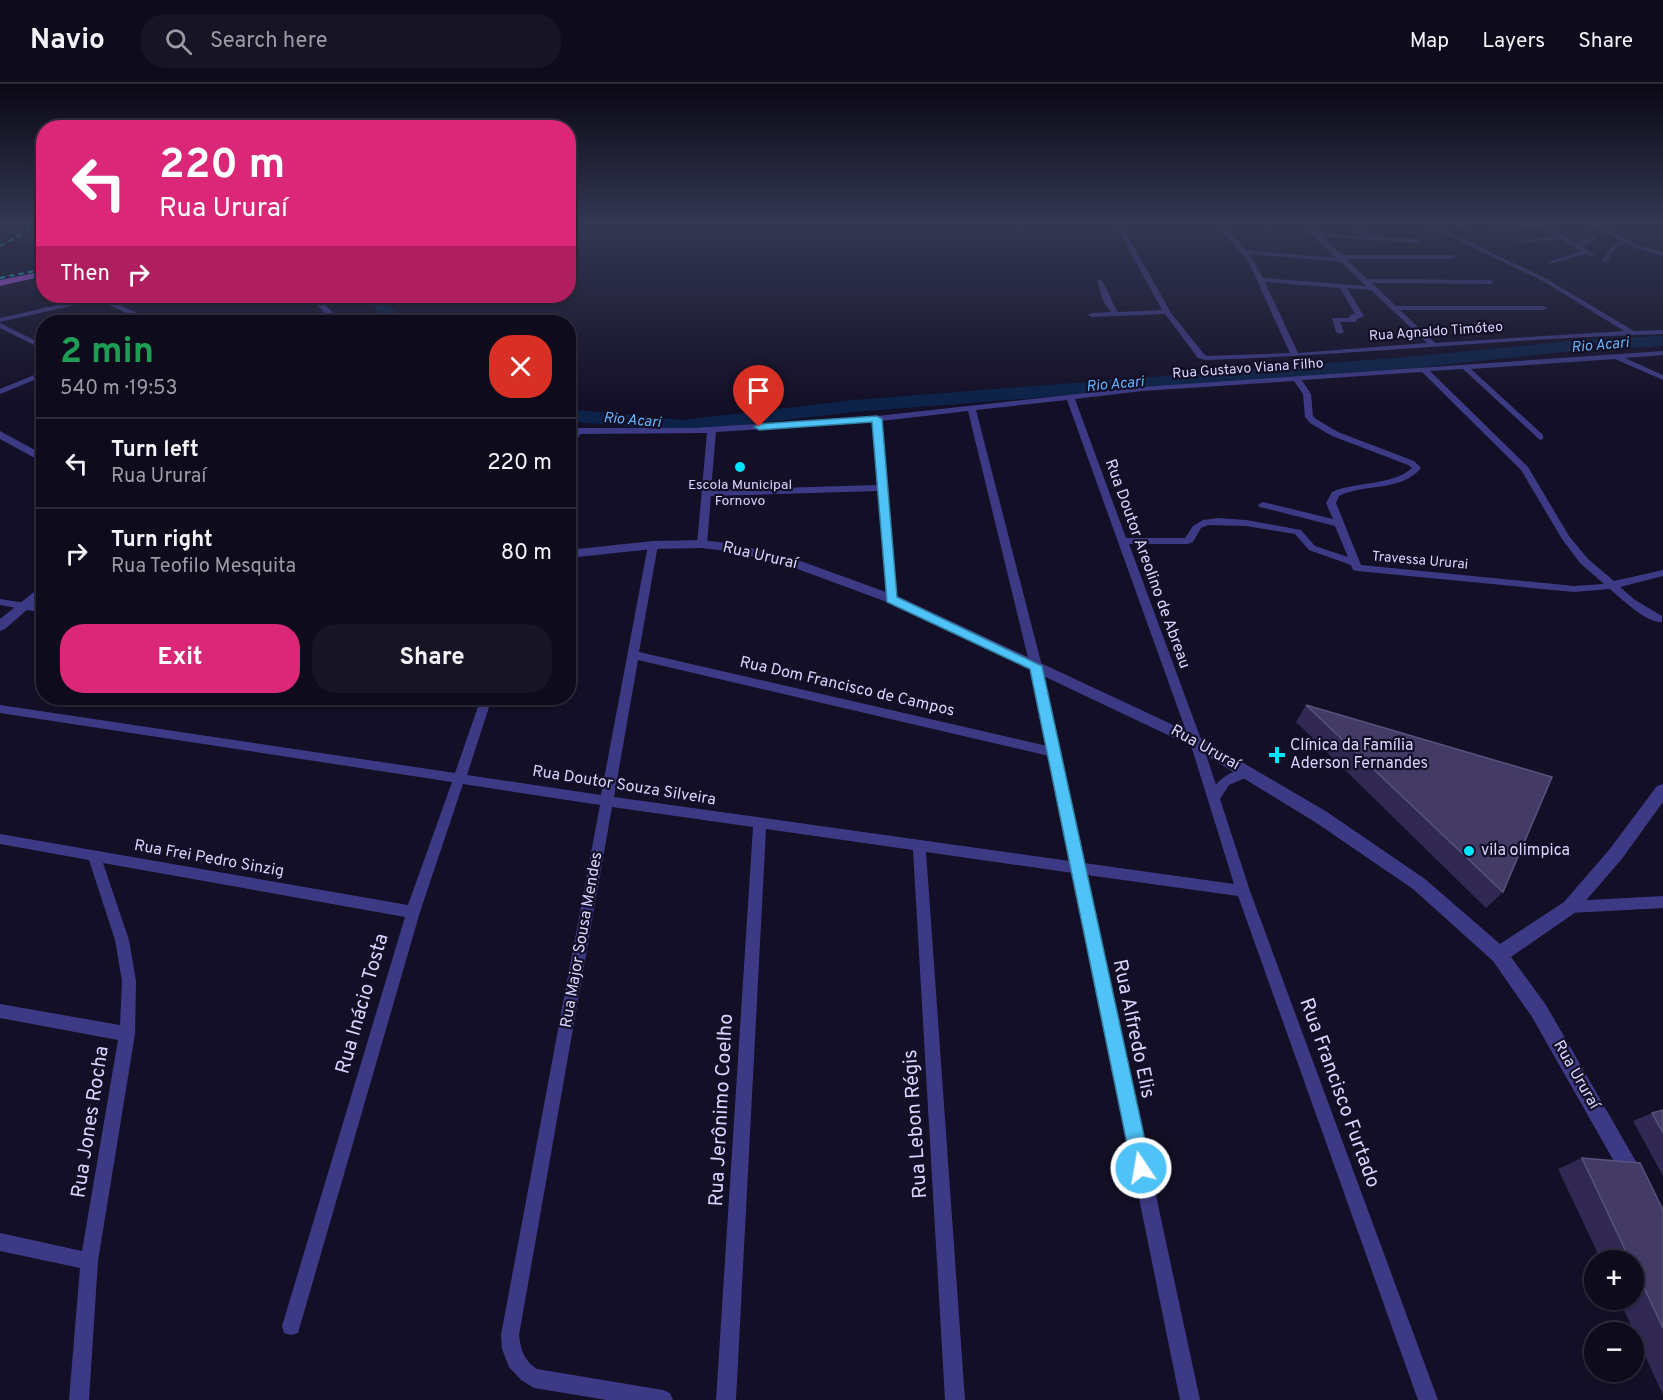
<!DOCTYPE html>
<html lang="en">
<head>
<meta charset="utf-8">
<style>
  :root { --surface:#0e0b1c; --page:#171425; --text:#f1f3f6; --muted:#9b9ba3; --line:#2e2b3b; --accent:#db2777 }
  body { margin:0; font-family:Overpass,sans-serif; background:var(--page); color:var(--text); height:100vh; display:flex; flex-direction:column; font-size:22px; white-space:nowrap }
  * { box-sizing:border-box; margin:0 }
  p { font-size:20px; color:var(--muted) }
  .icon { flex:none; width:33px; height:33px; fill:none; stroke:currentColor; stroke-width:2; stroke-linecap:round; stroke-linejoin:round }
  .map { position:relative; flex:1; overflow:hidden }
  .sheet { position:absolute; left:36px; top:231px; width:540px; height:390px; display:flex; flex-direction:column; background:var(--surface); border-radius:24px; box-shadow:0 2px 4px #0004,0 0 0 2px var(--line) }
  .sheet>* { flex:none }
  .hud { position:absolute; left:36px; top:36px; width:540px; height:183px; border-radius:24px; box-shadow:0 2px 4px #0004,0 0 0 2px var(--line); background:#db2777; color:#fff; overflow:hidden }
  .fabs { position:absolute; left:1584px; top:1166px; display:grid; gap:12px }
  .fabs a { display:grid; place-items:center; width:60px; height:60px; border-radius:50%; background:var(--surface); box-shadow:0 2px 4px #0004,0 0 0 2px var(--line); font-size:30px }
  .pin { position:absolute; display:grid; place-items:center; width:51px; height:51px; color:#fff; margin:-62px -26px; border-radius:50% 50% 50% 0; rotate:-45deg; box-shadow:0 0 6px #0007 }
  .pin .icon { rotate:45deg }
  .me { position:absolute; width:66px; margin:-33px; rotate:348deg; stroke-linejoin:round; filter:drop-shadow(0 0 4px #0008) }
  .turn { display:flex; align-items:center; gap:21px; height:126px; padding:0 24px; font-size:27px }
  .turn .icon { width:78px; height:78px; stroke-width:2.5 }
  .turn b { display:block; font-size:42px; line-height:51px }
  .then { display:flex; align-items:center; height:57px; padding:0 24px; background:#0003; gap:12px; font-size:22px }
  .round { display:grid; place-items:center; flex:none; width:63px; height:63px; border-radius:24px; background:var(--page) }
  .headline { display:flex; align-items:center; justify-content:space-between; height:102px; padding:0 24px }
  h1 { font-size:36px; font-weight:700; line-height:45px; color:#1e9e55 }
  .button { display:flex; gap:12px; margin-top:auto; padding:12px 24px }
  .button a { flex:1; height:69px; border-radius:24px; background:var(--accent); color:#fff; font-size:24px; font-weight:700; line-height:69px; text-align:center }
  .button a+a { background:var(--page); color:var(--text) }
  ul { padding:0; list-style:none }
  li { display:flex; align-items:center; gap:18px; height:90px; padding:0 24px; border-top:2px solid var(--line) }
  li div { flex:1 }
  li b { display:block; font-size:22px }
  li em { font-style:normal }
  header { display:flex; align-items:center; gap:36px; box-sizing:border-box; height:84px; padding:0 30px; background:var(--surface); border-bottom:2px solid var(--line) }
  header strong { font-size:28px }
  nav { display:flex; gap:33px; margin-inline-start:auto; font-size:21px }
  .search { width:420px; height:54px; background:var(--page); display:flex; align-items:center; gap:15px; box-sizing:border-box; padding:0 21px; border-radius:24px; color:var(--muted); font-size:22px }
  .map>svg:first-child { display:block }
</style>
</head>
<body>
<header>
<strong>Navio</strong>
<div class="search"><svg class="icon" aria-label="search" viewBox="0 0 24 24"><circle cx="10" cy="10" r="6"/><path d="M15 15l6 6"/></svg>Search here</div>
<nav><a>Map</a><a>Layers</a><a>Share</a></nav>
</header>
<div class="map">
<svg width="1663" height="1316" viewBox="0 0 1663 1316">
  <rect width="100%" height="100%" fill="#130f26"/>
  <path fill="#12302f" d="M21,138H43V153L16,159L37,146L14,151L0,159V143Z"/>
  <g fill="none" stroke-linecap="round" stroke-linejoin="round">
    <g fill="#0c2248" fill-rule="evenodd">
      <path d="M366,212H382L403,238H386Z"/>
      <path d="M1663,252V262L1582,266L1406,285L854,328L683,348L568,337V325L683,336L854,316L1406,273L1582,256Z"/>
    </g>
    <g fill="#3d3a85" fill-rule="evenodd">
      <path d="M1114,138H1120L1171,229L1204,270L1207,272L1290,269L1248,177L1215,138H1221L1246,166L1336,174L1300,138H1307L1319,149L1363,152L1353,138H1359L1370,152L1417,155L1420,157L1417,159L1323,153L1342,171H1453L1456,173L1453,175H1346L1367,195L1491,196L1494,198L1491,200L1372,199L1396,222H1543L1547,224L1543,226H1400L1435,259L1624,247L1543,197L1420,138H1428L1547,195L1634,247L1663,246V250C1510,254 1359,271 1206,276L1198,274L1165,230L1092,233L1088,231L1092,229L1111,228L1104,219L1097,197L1100,195C1108,202 1111,218 1118,228L1162,226ZM1250,170L1341,178L1366,202L1263,194ZM1265,198L1340,204L1355,230L1350,231L1349,234H1332L1336,248L1340,250L1344,248L1340,238H1356L1357,235L1364,232L1347,204L1371,206L1427,259L1298,269Z"/>
      <path d="M1453,138H1461L1470,144L1465,145Z"/>
      <path d="M1533,138L1544,140L1577,160L1594,152H1598V154L1582,162L1595,171L1592,173L1586,170L1549,180V178L1581,167L1560,155L1521,159L1518,157L1555,152L1540,143L1496,146L1493,144L1496,142L1534,140Z"/>
      <path d="M1585,138H1593L1640,162L1663,168V172L1636,164L1625,159L1617,163L1606,178H1602L1601,177L1613,161L1620,156Z"/>
      <path d="M96,212H109L106,214L155,238H146L98,216L0,238V234Z"/>
      <path d="M310,212H317L327,223L344,238C329,238 319,223 310,212Z"/>
      <path d="M0,239L44,261V266L0,244Z"/>
      <path d="M1663,267V271L1625,274L1663,291V296L1615,275L1471,285L1543,351V355L1540,356L1463,285L1430,287L1528,383L1569,452L1588,475L1614,497L1663,486V492L1620,503L1635,516L1662,532V538C1648,540 1620,514 1610,505L1574,508L1357,487L1353,486L1351,481L1309,466L1295,450L1246,442L1208,441L1201,444L1193,458L1188,460H1129L1202,658L1216,701C1222,692 1241,682 1252,685L1254,688L1252,691L1229,701L1220,715L1250,807L1438,1316H1418L1238,812L1087,791L1200,1316H1180L1073,789L926,768L965,1316H945L913,766L766,745L736,1316H716L753,743L612,723L519,1251C521,1267 524,1276 537,1285L663,1306L670,1309L673,1316H607L534,1304L521,1296L509,1283L502,1265L501,1251L600,721L463,700L420,828L300,1242L298,1249L291,1251L284,1249L282,1242L405,833L103,779L129,856L136,897L135,950L98,1177L89,1316H69L80,1184L0,1167V1149L82,1167L118,956L0,934V920L120,941L122,897L115,856L89,776L0,760V750L408,821L452,698L0,629V621L455,689L481,614H492L467,691L601,711L648,461L653,458L658,461L639,568L1047,662L1030,582L968,327L881,337L897,515L892,518L887,515L878,407L711,412L707,460L702,463L697,460L707,349L580,350L572,367L568,369V356L572,350H568V344H694L877,332L1142,303ZM1422,288L1521,386L1562,455L1580,479L1604,500L1574,502L1361,481L1336,419L1339,412C1365,399 1401,408 1421,384L1414,377L1338,348L1316,335L1313,332L1311,310L1302,296ZM1294,297L1303,310L1305,333L1310,339L1332,352L1408,381L1412,384C1393,402 1356,397 1332,408L1326,419L1333,435L1263,418L1258,421L1260,423L1335,442L1348,473L1315,462L1301,446L1246,436L1218,434L1203,436L1193,442L1185,454H1126L1075,315L1142,307ZM1067,316L1190,658L1234,800L1084,779L1042,582L976,326ZM873,338L878,401L711,406L716,348ZM638,576L1049,672L1070,777L614,713Z"/>
      <path d="M44,287V292L0,310V305Z"/>
      <path d="M0,515L44,522V529L0,521Z"/>
      <path d="M1663,812V824L1570,829L1565,827L1563,823L1565,819L1570,817Z"/>
    </g>
    <g fill="#3d3a85" fill-rule="evenodd">
      <path d="M0,347L44,371V379L0,355Z"/>
      <path d="M702,456L733,460L792,474L897,512L1201,654L1327,728L1425,795L1500,860L1564,818L1609,766L1657,702L1663,700V718L1621,776L1576,828L1511,873L1546,921L1642,1088L1646,1095L1642,1102L1635,1106L1628,1102L1532,933L1493,877L1413,805L1315,738L1191,662L887,518L784,480L733,468L702,464L653,465L568,474V466L653,457Z"/>
      <path d="M44,500V511L5,545L0,547V535Z"/>
    </g>
    <path fill="#c25bff" fill-rule="evenodd" d="M44,187V192L0,202V196Z"/>
    <g stroke="#00e5ff" stroke-width="2" stroke-dasharray="5 4.5" stroke-linecap="butt">
      <path d="M0,162L43,138"/>
      <path d="M0,194L44,185"/>
    </g>
  </g>
  <g fill="#312854">
    <path d="M1306,621L1503,808L1486,824L1296,638Z"/>
    <path d="M1663,1026V1092L1633,1037L1652,1029Z"/>
    <path d="M1582,1074L1663,1126V1311L1619,1215H1634V1176H1601L1558,1085Z"/>
  </g>
  <g fill="#433a66" stroke="#5a527e" stroke-width="1.5">
    <path d="M1306,621L1552,693L1503,808Z"/>
    <path d="M1663,1026V1049L1652,1029Z"/>
    <path d="M1582,1074L1640,1079L1663,1126V1244L1634,1182V1176H1630Z"/>
  </g>
  <linearGradient id="sky" x2="0" y2="1"><stop stop-color="#0a0815"/><stop offset="0.43" stop-color="#333752"/><stop offset="1" stop-color="#333752" stop-opacity="0"/></linearGradient>
  <rect width="1663" height="322" fill="url(#sky)"/>
  <path fill="#4fc3f7" stroke="#337fa1" stroke-width="1.5" d="M877,332L882,335L897,513L1042,582L1151,1084L1148,1091L1141,1094L1134,1091L1132,1084L1030,585L887,518L872,338L759,346L754,343L759,340Z"/>
  <g fill="#00e5ff" stroke="#130f26" stroke-width="2">
    <circle cx="740" cy="383" r="6"/>
    <path d="M1274 662h6v6h6v6h-6v6h-6v-6h-6v-6h6z"/>
    <circle cx="1469" cy="767" r="6"/>
  </g>
  <g text-anchor="middle" dominant-baseline="central" stroke-width="4.5" stroke-linejoin="round" paint-order="stroke">
    <g font-size="14" fill="#d9d4ff" stroke="#130f26">
      <text transform="translate(1436 248) rotate(-4)">Rua Agnaldo Timóteo</text>
      <text transform="translate(1248 285) rotate(-4)">Rua Gustavo Viana Filho</text>
      <text transform="translate(1420 477) rotate(5)">Travessa Ururai</text>
    </g>
    <g font-size="14" fill="#d9d4ff" stroke="#130f26">
      <text x="740" y="401">Escola Municipal<tspan x="740" dy="16">Fornovo</tspan></text>
    </g>
    <g font-size="15" font-style="italic" fill="#62b6ff" stroke="#130f26">
      <text transform="translate(1600 262) rotate(-5)">Rio Acari</text>
      <text transform="translate(1115 301) rotate(-5)">Rio Acari</text>
      <text transform="translate(632 337) rotate(5)">Rio Acari</text>
    </g>
    <g font-size="16" fill="#d9d4ff" stroke="#130f26">
      <text transform="translate(760 472) rotate(13)">Rua Ururaí</text>
      <text transform="translate(1147 480) rotate(70)">Rua Doutor Areolino de Abreau</text>
      <text transform="translate(847 603) rotate(13)">Rua Dom Francisco de Campos</text>
      <text transform="translate(1205 664) rotate(29)">Rua Ururaí</text>
      <text transform="translate(624 702) rotate(9)">Rua Doutor Souza Silveira</text>
      <text transform="translate(209 775) rotate(10)">Rua Frei Pedro Sinzig</text>
      <text transform="translate(582 856) rotate(-80)">Rua Major Sousa Mendes</text>
      <text transform="translate(1576 991) rotate(60)">Rua Ururaí</text>
    </g>
    <g font-size="16" fill="#d9d4ff" stroke="#130f26" text-anchor="start">
      <text x="1290" y="662">Clínica da Família<tspan x="1290" dy="18">Aderson Fernandes</tspan></text>
      <text x="1481" y="767">vila olimpica</text>
    </g>
    <g font-size="20" fill="#d9d4ff" stroke="#130f26">
      <text transform="translate(363 920) rotate(-74)">Rua Inácio Tosta</text>
      <text transform="translate(1133 945) rotate(78)">Rua Alfredo Elis</text>
      <text transform="translate(1339 1009) rotate(70)">Rua Francisco Furtado</text>
      <text transform="translate(722 1026) rotate(-87)">Rua Jerônimo Coelho</text>
      <text transform="translate(91 1038) rotate(-81)">Rua Jones Rocha</text>
      <text transform="translate(916 1040) rotate(-94)">Rua Lebon Régis</text>
    </g>
  </g>
</svg>
<div class="fabs">
<a>+</a>
<a>−</a>
</div>
<div class="pin" style="left:759px;top:343px;background:#d93025"><svg class="icon" aria-label="arrive" viewBox="0 0 24 24"><path d="M6 21V4h12l-3 4 3 4H6"/></svg></div>
<svg class="me" style="left:1141px;top:1084px" viewBox="-20 -20 40 40"><circle r="17" fill="#4fc3f7" stroke="#fff" stroke-width="3"/><path d="M0-11L8 9 0 5-8 9z" fill="#fff"/></svg>
<div class="hud">
<div class="turn"><svg class="icon" aria-label="left" viewBox="0 0 24 24"><path d="M17 20v-9H6M10 6l-5 5 5 5"/></svg><div><b>220 m</b>Rua Ururaí</div></div>
<div class="then">Then<svg class="icon" aria-label="right" viewBox="0 0 24 24"><path d="M7 20v-9h11M14 6l5 5-5 5"/></svg></div>
</div>
<section class="sheet">
<div class="headline"><div><h1>2 min</h1><p>540 m · 19:53</p></div><a class="round" style="background:#d93025;color:#fff"><svg class="icon" aria-label="close" viewBox="0 0 24 24"><path d="M6 6l12 12M18 6L6 18"/></svg></a></div>
<ul>
<li><svg class="icon" aria-label="left" viewBox="0 0 24 24"><path d="M17 20v-9H6M10 6l-5 5 5 5"/></svg><div><b>Turn left</b><p>Rua Ururaí</p></div><em>220 m</em></li>
<li><svg class="icon" aria-label="right" viewBox="0 0 24 24"><path d="M7 20v-9h11M14 6l5 5-5 5"/></svg><div><b>Turn right</b><p>Rua Teofilo Mesquita</p></div><em>80 m</em></li>
</ul>
<div class="button"><a>Exit</a><a>Share</a></div>
</section>
</div>
</body>
</html>
